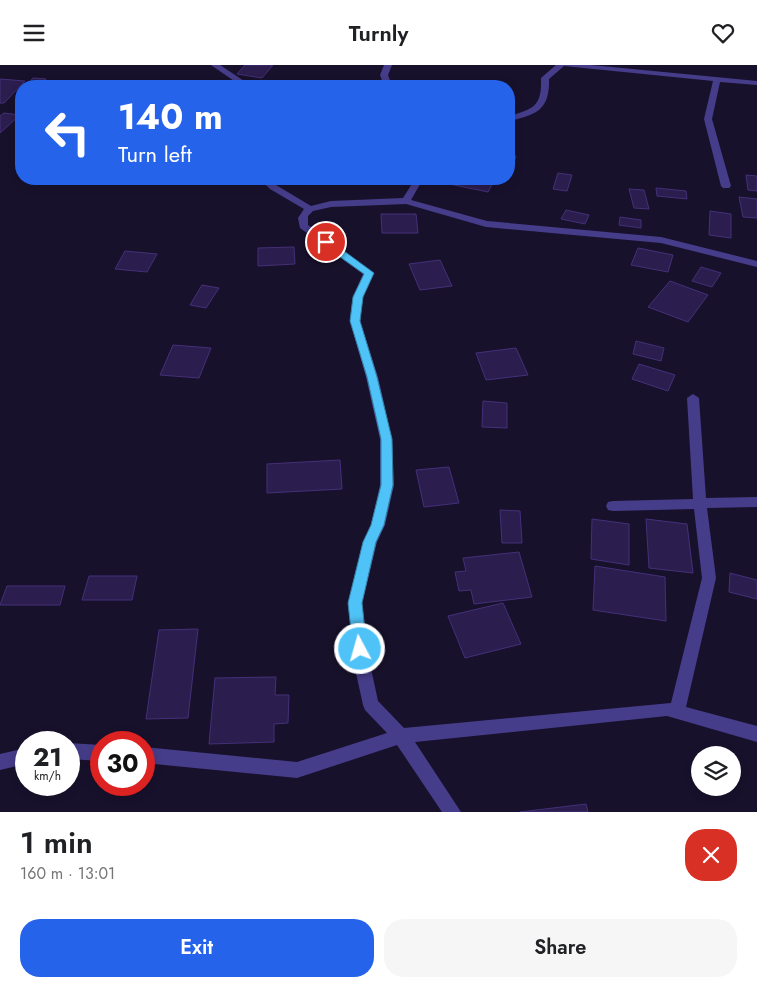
<!DOCTYPE html>
<html lang="en">
<head>
<meta charset="utf-8">
<style>
  :root { --surface:#fff; --page:#f6f6f6; --text:#202124; --muted:#757577; --accent:#2563eb }
  body { margin:0; font-family:Jost,sans-serif; background:var(--page); color:var(--text); height:100vh; display:flex; flex-direction:column; font-size:19px; white-space:nowrap }
  * { box-sizing:border-box; margin:0 }
  p { font-size:16px; color:var(--muted) }
  .icon { flex:none; width:28px; height:28px; fill:none; stroke:currentColor; stroke-width:2; stroke-linecap:round; stroke-linejoin:round }
  .map { position:relative; height:747px; overflow:hidden }
  .details { display:flex; flex-direction:column; background:var(--surface); flex:1 }
  .details>* { flex:none }
  .top-card { position:absolute; left:15px; top:15px; width:500px; height:105px; border-radius:20px; box-shadow:0 2px 8px #0003; background:#2563eb; color:#fff; overflow:hidden }
  .fabs { position:absolute; left:691px; top:681px; display:grid; gap:10px }
  .fabs a { display:grid; place-items:center; width:50px; height:50px; border-radius:50%; background:var(--surface); box-shadow:0 2px 8px #0003; font-size:25px }
  .speed { position:absolute; left:15px; top:666px; display:flex; gap:10px; font-size:25px; font-weight:700; text-align:center }
  .speed>* { display:grid; place-content:center; width:65px; height:65px; border-radius:50%; background:var(--surface); box-shadow:0 2px 8px #0003; line-height:1 }
  .speed small { font-size:12px; font-weight:400 }
  .speed .limit { border:8px solid #d22; background:#fff; color:#111 }
  .pin { position:absolute; display:grid; place-items:center; width:42px; height:42px; color:#fff; margin:-21px; border:2px solid #fff; border-radius:50%; box-shadow:0 1px 5px #0007 }
  .me { position:absolute; width:55px; margin:-28px; rotate:354deg; stroke-linejoin:round; filter:drop-shadow(0 0 4px #0008) }
  .turn { display:flex; align-items:center; gap:18px; height:105px; padding:0 20px; font-size:22px }
  .turn .icon { width:65px; height:65px; stroke-width:2.5 }
  .turn b { display:block; font-size:35px; line-height:42px }
  .round { display:grid; place-items:center; flex:none; width:52px; height:52px; border-radius:20px; background:var(--page) }
  .headline { display:flex; align-items:center; justify-content:space-between; height:85px; padding:0 20px }
  h1 { font-size:30px; font-weight:600; line-height:38px }
  .primary-button { display:flex; gap:10px; margin-top:auto; padding:10px 20px }
  .primary-button a { flex:1; height:58px; border-radius:20px; background:var(--accent); color:#fff; font-size:20px; font-weight:600; line-height:58px; text-align:center }
  .primary-button a+a { background:var(--page); color:var(--text) }
  header { display:flex; justify-content:space-between; align-items:center; height:65px; padding:0 20px; background:var(--surface); font-size:22px; font-weight:600 }
  .map>svg:first-child { display:block }
</style>
</head>
<body>
<header><svg class="icon" aria-label="menu" viewBox="0 0 24 24"><path d="M4 6h16M4 12h16M4 18h16"/></svg>Turnly<svg class="icon" aria-label="heart" viewBox="0 0 24 24"><path d="M12 20l-8-8c-3-5 5-10 8-4 3-6 11-1 8 4z"/></svg></header>
<div class="map">
<svg width="757" height="747" viewBox="0 0 757 747">
  <rect width="100%" height="100%" fill="#18112c"/>
  <g fill="#2b1d4d" stroke="#443079">
    <path d="M245,0H273L262,13L237,9Z"/>
    <path d="M33,13L46,14L40,21H26Z"/>
    <path d="M0,14L25,16L4,38H0Z"/>
    <path d="M4,48L20,50L0,68V51Z"/>
    <path d="M509,91H516L511,107H509Z"/>
    <path d="M558,108L572,110L567,126L553,124Z"/>
    <path d="M746,110L757,111V126L748,125Z"/>
    <path d="M436,114H495L488,127L435,116Z"/>
    <path d="M656,123L686,126L687,134L657,131Z"/>
    <path d="M629,124L644,125L649,144L634,143Z"/>
    <path d="M739,132L757,134V153L743,152Z"/>
    <path d="M566,145L589,150L585,159L561,154Z"/>
    <path d="M710,146L731,149V173L709,170Z"/>
    <path d="M381,149H416L418,168H382Z"/>
    <path d="M620,152L641,155V163L619,160Z"/>
    <path d="M294,182L295,199L258,201V183Z"/>
    <path d="M638,183L673,190L668,207L631,200Z"/>
    <path d="M125,186L157,189L147,207L115,204Z"/>
    <path d="M440,195L452,221L420,225L409,199Z"/>
    <path d="M701,202L721,208L712,222L692,216Z"/>
    <path d="M670,216L708,230L688,257L648,242Z"/>
    <path d="M202,220L219,223L206,243L190,240Z"/>
    <path d="M636,276L664,283L661,296L633,289Z"/>
    <path d="M173,280L211,283L199,313L160,310Z"/>
    <path d="M516,283L528,310L486,315L476,288Z"/>
    <path d="M639,299L675,310L668,326L632,314Z"/>
    <path d="M483,336L507,338V363L482,362Z"/>
    <path d="M340,395L342,424L267,428V399Z"/>
    <path d="M449,402L459,438L424,442L416,405Z"/>
    <path d="M500,445L520,446L522,478H502Z"/>
    <path d="M592,454L629,459V500L591,494Z"/>
    <path d="M646,454L687,459L693,508L649,503Z"/>
    <path d="M519,487L532,532L474,539L471,525L459,526L455,507L466,506L463,493Z"/>
    <path d="M595,501L665,512L666,556L593,545Z"/>
    <path d="M730,508L757,515V534L729,527Z"/>
    <path d="M89,511H137L132,535H82Z"/>
    <path d="M7,521H65L60,540H0Z"/>
    <path d="M503,538L521,579L465,593L448,551Z"/>
    <path d="M198,564L188,653L146,654L159,565Z"/>
    <path d="M276,612L275,630H289L288,658L274,659V677L209,679L215,613Z"/>
    <path d="M586,739L588,747H520Z"/>
  </g>
  <g fill="none" stroke-linecap="round" stroke-linejoin="round">
    <g fill="#463d8a" fill-rule="evenodd">
      <path d="M211,0H220L244,16L265,21H234L237,18Z"/>
      <path d="M384,0H392L388,10L392,21H384L380,10Z"/>
      <path d="M556,0H591L757,16V20L720,17L712,54L731,121L729,123H723L721,121L704,54L713,16L564,1L549,14C550,45 536,50 509,56V51C534,44 542,41 541,13Z"/>
      <path d="M260,114H270L276,120L311,141L331,136L403,133L415,114H423L411,135L487,156L661,172L757,196V202L661,178L486,162L406,139L331,142L313,146L308,151V160L374,208L363,232L360,256L378,312L392,374L394,420L385,460L377,477L362,538L370,599L378,636L404,663L671,638L702,513L694,444L613,446L608,445L606,441L608,437L613,436L693,434L687,333L693,329L699,333L706,433L757,432V442L707,443L716,513L686,642L757,661V677L667,651L415,677L461,747H442L397,680L297,713L144,698V682L297,697L387,668L365,645L363,640L354,599L348,538L363,477L371,460L380,420V374L366,312L350,256L353,232L363,209L300,163L298,153L304,144L270,124Z"/>
      <path d="M69,678L101,680V696L69,694Z"/>
      <path d="M26,683V699L0,705V689Z"/>
    </g>
  </g>
  <path fill="#4fc3f7" stroke="#337fa1" d="M322,175H329L374,208L363,232L360,256L377,312L392,374L393,420L384,460L376,477L362,538L367,584L365,588L360,590L355,588L353,584L348,538L363,477L371,460L381,420V374L367,312L350,256L353,232L364,209L322,179Z"/>
</svg>
<div class="fabs">
<a><svg class="icon" aria-label="layers" viewBox="0 0 24 24"><path d="M12 4l9 5-9 5-9-5zM3 14l9 5 9-5"/></svg></a>
</div>
<div class="speed"><div>21<small>km/h</small></div><div class="limit">30</div></div>
<div class="pin" style="left:326px;top:177px;background:#d93025"><svg class="icon" aria-label="arrive" viewBox="0 0 24 24"><path d="M6 21V4h12l-3 4 3 4H6"/></svg></div>
<svg class="me" style="left:360px;top:584px" viewBox="-20 -20 40 40"><circle r="17" fill="#4fc3f7" stroke="#fff" stroke-width="3"/><path d="M0-11L8 9 0 5-8 9z" fill="#fff"/></svg>
<div class="top-card">
<div class="turn"><svg class="icon" aria-label="left" viewBox="0 0 24 24"><path d="M17 20v-9H6M10 6l-5 5 5 5"/></svg><div><b>140 m</b>Turn left</div></div>
</div>
</div>
<section class="details">
<div class="headline"><div><h1>1 min</h1><p>160 m · 13:01</p></div><a class="round" style="background:#d93025;color:#fff"><svg class="icon" aria-label="close" viewBox="0 0 24 24"><path d="M6 6l12 12M18 6L6 18"/></svg></a></div>
<div class="primary-button"><a>Exit</a><a>Share</a></div>
</section>
</body>
</html>
